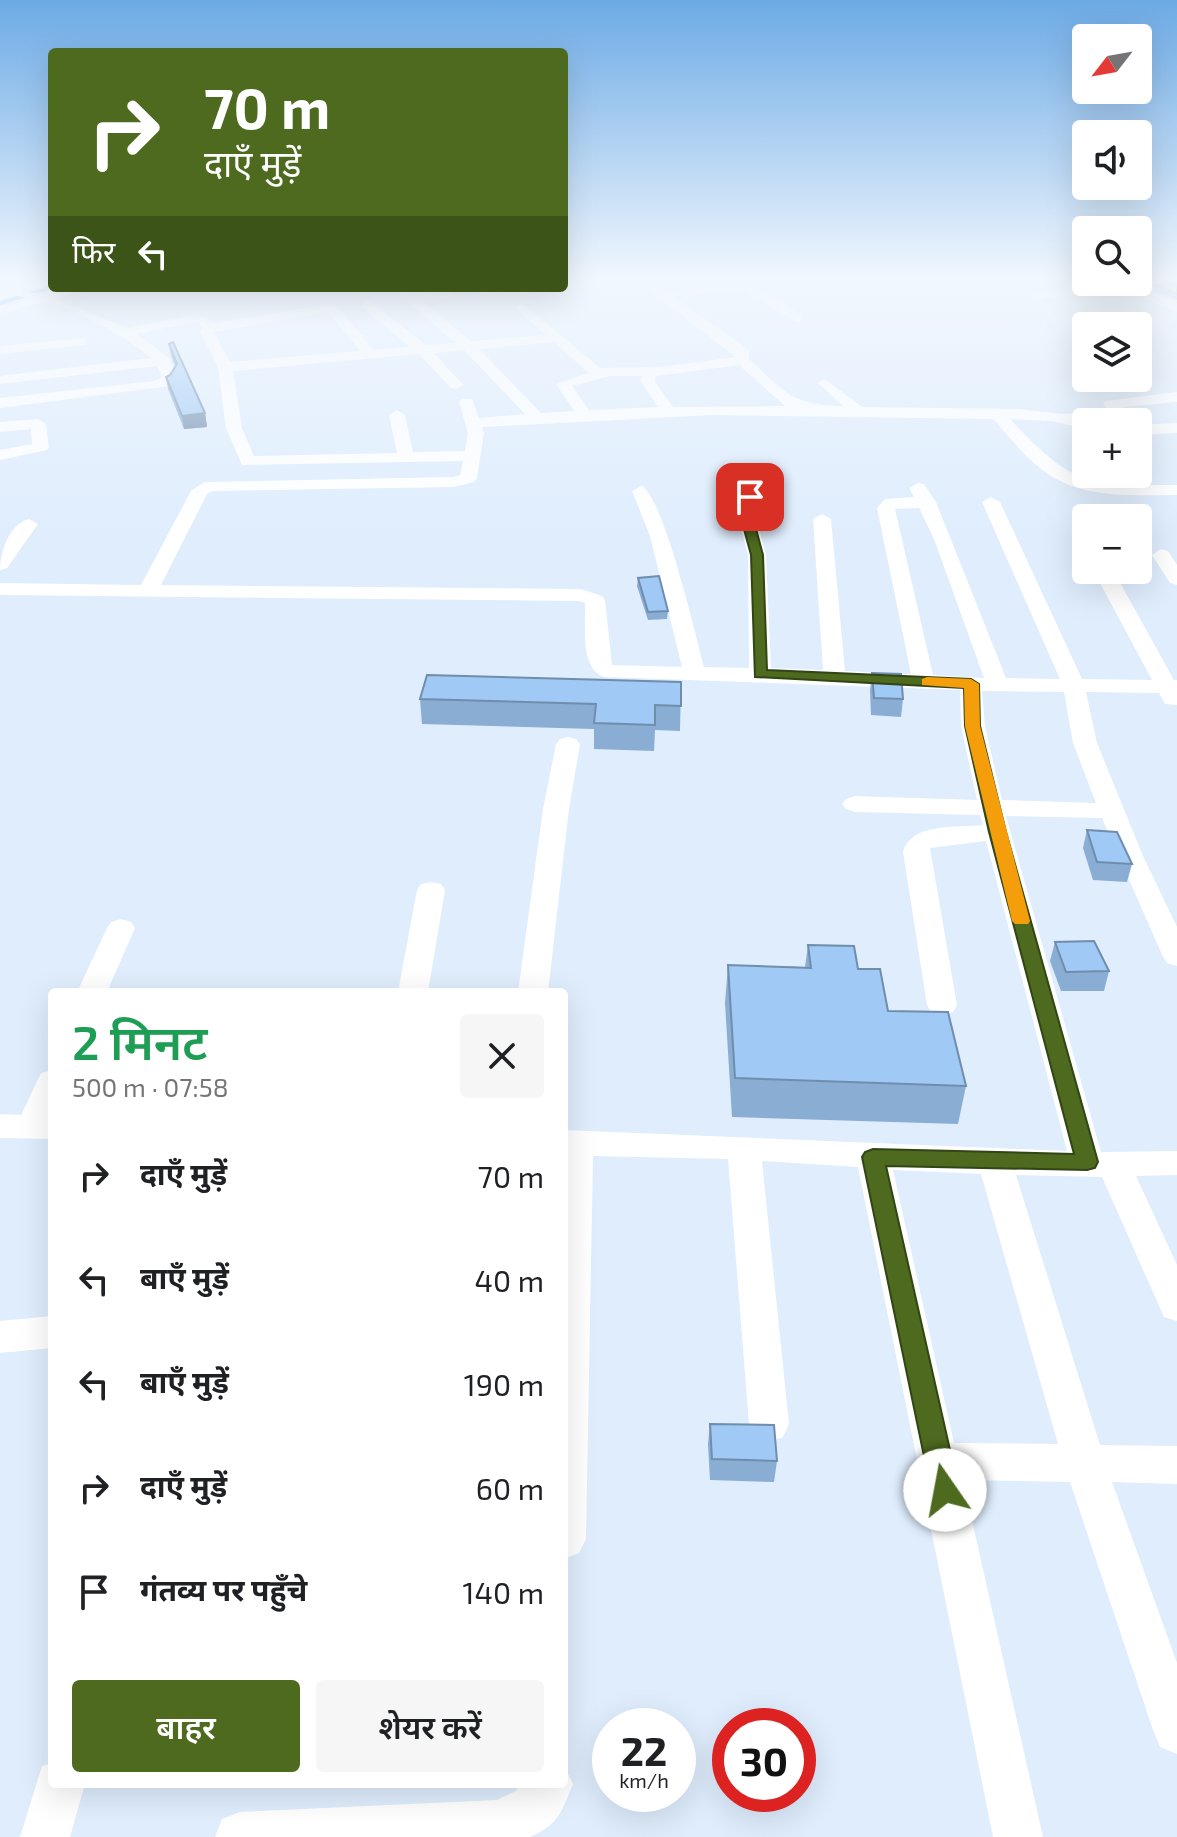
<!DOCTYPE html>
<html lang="hi">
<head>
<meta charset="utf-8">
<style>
  :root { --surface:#fff; --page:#f6f6f6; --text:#202124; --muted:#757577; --accent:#4d6a1f }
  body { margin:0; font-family:"Exo 2","Noto Sans Devanagari",sans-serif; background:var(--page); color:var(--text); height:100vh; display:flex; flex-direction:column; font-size:30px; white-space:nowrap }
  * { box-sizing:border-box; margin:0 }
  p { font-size:26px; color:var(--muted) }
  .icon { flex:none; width:44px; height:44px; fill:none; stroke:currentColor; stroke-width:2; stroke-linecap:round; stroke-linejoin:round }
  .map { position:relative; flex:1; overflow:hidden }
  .panel { position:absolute; left:48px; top:988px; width:520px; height:800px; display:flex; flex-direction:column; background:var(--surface); border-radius:8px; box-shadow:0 8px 32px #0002 }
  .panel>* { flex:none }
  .hud { position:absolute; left:48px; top:48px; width:520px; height:244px; border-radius:8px; box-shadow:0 8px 32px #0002; background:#4d6a1f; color:#fff; overflow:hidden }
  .needle { width:52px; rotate:239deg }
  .fabs { position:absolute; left:1072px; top:24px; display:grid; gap:16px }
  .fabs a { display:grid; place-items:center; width:80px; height:80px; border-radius:8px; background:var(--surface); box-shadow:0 8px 32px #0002; font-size:40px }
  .speed { position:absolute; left:592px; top:1708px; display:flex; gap:16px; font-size:40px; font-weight:700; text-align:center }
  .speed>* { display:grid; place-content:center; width:104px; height:104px; border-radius:50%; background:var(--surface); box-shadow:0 8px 32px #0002; line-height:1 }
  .speed small { font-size:20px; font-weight:400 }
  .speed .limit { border:12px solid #d22; background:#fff; color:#111 }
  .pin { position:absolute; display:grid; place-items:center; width:68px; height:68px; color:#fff; margin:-34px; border-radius:16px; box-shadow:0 4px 12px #0006 }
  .me { position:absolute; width:88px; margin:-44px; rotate:348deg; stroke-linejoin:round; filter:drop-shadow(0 0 6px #0008) }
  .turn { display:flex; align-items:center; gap:28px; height:168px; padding:0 24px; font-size:36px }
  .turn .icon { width:104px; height:104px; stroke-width:2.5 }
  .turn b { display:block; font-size:56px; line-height:68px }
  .then { display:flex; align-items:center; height:76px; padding:0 24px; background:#0003; gap:16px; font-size:30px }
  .round { display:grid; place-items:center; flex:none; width:84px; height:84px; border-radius:8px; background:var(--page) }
  .head { display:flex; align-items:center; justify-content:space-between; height:136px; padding:0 24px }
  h1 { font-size:48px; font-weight:600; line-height:60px; color:#1e9e55 }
  .cta { display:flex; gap:16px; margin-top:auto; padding:16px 24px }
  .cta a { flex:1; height:92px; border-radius:8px; background:var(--accent); color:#fff; font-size:32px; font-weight:600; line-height:92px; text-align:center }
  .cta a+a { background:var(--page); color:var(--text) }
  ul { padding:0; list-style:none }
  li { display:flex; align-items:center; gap:24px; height:104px; padding:0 24px }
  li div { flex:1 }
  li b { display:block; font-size:30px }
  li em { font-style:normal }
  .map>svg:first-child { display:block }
</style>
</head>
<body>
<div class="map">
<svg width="1177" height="1837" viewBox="0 0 1177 1837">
  <rect width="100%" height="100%" fill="#dfedfd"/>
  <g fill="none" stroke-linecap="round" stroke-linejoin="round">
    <path stroke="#539ae1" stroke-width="4" d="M0,303L52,287"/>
    <g fill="#fff" fill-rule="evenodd">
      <path d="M601,277L646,278L665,290L745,281L901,277L895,281L759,288L801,315V321L796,322L743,289L674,297L749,350V359C785,392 792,405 843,406L818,383L825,379L862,407L1017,409L1063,414L1111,412L1103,404L1106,401L1177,392V402L1123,407L1133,417L1130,420L1086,422V429L1052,421L1010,419C1075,488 1085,485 1177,485V495C1130,495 1079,500 1040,468C1022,454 1008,435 993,419L711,415L482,427L484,433L477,478L474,482L454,487L213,491L207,494L161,585L581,589L602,596L605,600L612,665L682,667L650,536L632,491L641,486C662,491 697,640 704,667L749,668L748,555L741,529V497L750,492L759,497V529L766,555L771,668L823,670L813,519L822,514L831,519L845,671L911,674L877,508L885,499L914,497L909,488L918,483L924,484L936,502L1006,678L1060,679L982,502L991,497L1000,502L1082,679L1152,680L1093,570H1113L1174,680H1177V705L1165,704L1159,693L1086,692L1097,743L1143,856L1177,927V966L1167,963L1163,957L1102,818L1006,816L1101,1152L1177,1151V1175L1136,1176L1177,1265V1321L1164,1317L1102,1177L1016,1175L1100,1445L1177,1446V1484L1112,1482L1177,1663V1754L1160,1747L1153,1730L1070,1482L963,1480L1043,1837H993L858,1167L762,1161L789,1424L783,1437L769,1442L755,1437L749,1424L728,1159L593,1156L586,1539L579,1553L564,1559V1130L1067,1151L986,841L930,848L957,1005L953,1012L942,1015L931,1012L927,1005L903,852C911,822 957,828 983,825L980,815L855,812L846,809L842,804L846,799L855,796L977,800L961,726L960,690L605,677C579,670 586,625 585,603L579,601L0,595V583L141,585L191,491L204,482L453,477L460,475L463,461L242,465L226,428L218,367L200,331L203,327L196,322L137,334L169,358L176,377L170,386L0,408V398L154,381L162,377L157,366L0,384V376L151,358C135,342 65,302 42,303C29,303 13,312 0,315V307L30,299L11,294V288L43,295L67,288H86L56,299L127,328L198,314L214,323L331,304L336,305L374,350L410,347L362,307V301H370L426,345L456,343L408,302L396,299L402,295L449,291L455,295L453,298L422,301L471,341L546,335L517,310L516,307L522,303L600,368L660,367L736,357L642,285L626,283L564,288V280ZM328,312L360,351L230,362L214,332ZM554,342L589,373L556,384L574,411L541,413L479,349ZM464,350L525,414L479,418L472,399H462L459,402L468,433L465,451L413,452L405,415L397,410L389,415L397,453L254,456L242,428L233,371L419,354L451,388L456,389L463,385L434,353ZM739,365L785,406L673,407L655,382L656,376ZM610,376H642L641,382L658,407L589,410L572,386ZM919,508L934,539L984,678L933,675L895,509ZM982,691L1064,692L1073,743L1096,803L1002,800L985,726ZM893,1170L981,1174L1058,1444L954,1443Z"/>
      <path d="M1106,282H1123L1177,303V311L1126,292L1036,299L1030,295L1036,291L1110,286Z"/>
      <path d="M468,288H539C522,299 485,299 468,288Z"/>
      <path d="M81,338L86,339V345L0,354V346Z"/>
      <path d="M38,419L46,424L49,447L47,450L0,460V450L32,444L31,429L0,432V422Z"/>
      <path d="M1177,423V433L1138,435V425Z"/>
      <path d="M29,519L38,524L7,568L0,570C0,552 9,524 29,519Z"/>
      <path d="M1161,549L1168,551L1177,565V585L1170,583L1152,555Z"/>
      <path d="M568,737L576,739L580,744L569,809L548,992H518L543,809L556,744L560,739Z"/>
      <path d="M431,882L441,884L445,890L428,992H398L417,890L421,884Z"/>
      <path d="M121,919L131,922L135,928L107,992H77L107,928L111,922Z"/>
      <path d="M52,1070V1139L0,1138V1114L21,1115L41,1073Z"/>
      <path d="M52,1316V1348L0,1353V1321Z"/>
      <path d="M52,1763V1784H85L70,1837H20L42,1766Z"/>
      <path d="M564,1766L573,1784C561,1813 559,1824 530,1837H215L222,1819L240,1812L497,1800L516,1791L520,1784H564Z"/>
    </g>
    <path fill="#fff" fill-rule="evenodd" d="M42,277H52V285L0,300V289Z"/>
  </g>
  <g fill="#8aadd4">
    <path d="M1177,284V300L1154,291L1155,285Z"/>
    <path d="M169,344L205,413L207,427L184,429L168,389L166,377L170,375L175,366L171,356Z"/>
    <path d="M638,578L668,611L667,619L648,620L637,586Z"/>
    <path d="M872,673L903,699L901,717L871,715L870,690Z"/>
    <path d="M681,682L680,731L655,730L654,751L594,749V729L422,724L420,699Z"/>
    <path d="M1087,830L1132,864L1127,882L1093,880L1083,848Z"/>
    <path d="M1055,942L1109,971L1104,991H1061L1050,961Z"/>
    <path d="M808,945L858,969L888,1011L966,1086L958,1124L732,1117L725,1003L728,965L805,967Z"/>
    <path d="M710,1424L777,1461L774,1482L710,1480L708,1444Z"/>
  </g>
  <path fill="#708dac" d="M205,413L207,427L184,429L182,416Z"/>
  <g fill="#a0c9f6" stroke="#708dac" stroke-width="2">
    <path d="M1177,284V294L1155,285Z"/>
    <path d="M173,342L205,413L182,416L166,377L170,375L177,364L169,344Z"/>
    <path d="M659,576L668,611L648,612L638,578Z"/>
    <path d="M872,673L901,674L903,699L874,698Z"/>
    <path d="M427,675L681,682V706L655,705V725L594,723L596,704L420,699Z"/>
    <path d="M1087,830L1117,832L1132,864L1097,862Z"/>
    <path d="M1094,941L1109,971L1066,972L1055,942Z"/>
    <path d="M808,945L854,946L858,969H880L888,1011L948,1012L966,1086L735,1078L728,965L811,968Z"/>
    <path d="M710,1424L774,1425L777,1461L712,1459Z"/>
  </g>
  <linearGradient id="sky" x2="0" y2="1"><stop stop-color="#6caae5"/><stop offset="0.52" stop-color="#f1f7fe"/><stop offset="1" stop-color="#f1f7fe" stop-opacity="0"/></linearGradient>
  <rect width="1177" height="535" fill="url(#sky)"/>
  <path fill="#4d6a1f" stroke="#324514" stroke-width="2" d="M750,493L755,497L756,529L763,555L767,670L971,679L979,684L980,726L1006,832L1098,1162L1095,1168L1087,1170L886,1166L959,1490L955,1499L945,1502L935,1499L931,1490L862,1157L865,1152L873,1149L1074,1154L989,832L965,726L964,688L755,677L751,555L744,529V497Z"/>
  <path fill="#f59e0b" d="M927,677L971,679L979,684L980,726L1030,921L1028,924H1015L1012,921L965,726L964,688L922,685V679Z"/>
</svg>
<div class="fabs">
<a><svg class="needle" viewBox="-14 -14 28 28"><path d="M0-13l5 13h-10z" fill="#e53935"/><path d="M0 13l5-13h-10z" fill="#757577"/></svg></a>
<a><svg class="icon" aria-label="sound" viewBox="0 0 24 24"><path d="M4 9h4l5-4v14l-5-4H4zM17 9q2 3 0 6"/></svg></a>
<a><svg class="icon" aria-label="search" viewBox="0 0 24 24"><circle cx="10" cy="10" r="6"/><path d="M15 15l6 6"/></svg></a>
<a><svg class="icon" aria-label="layers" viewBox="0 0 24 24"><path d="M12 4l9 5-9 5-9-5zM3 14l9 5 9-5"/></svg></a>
<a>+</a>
<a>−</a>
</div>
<div class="speed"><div>22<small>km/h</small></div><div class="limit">30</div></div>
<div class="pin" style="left:750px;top:497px;background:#d93025"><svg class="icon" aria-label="arrive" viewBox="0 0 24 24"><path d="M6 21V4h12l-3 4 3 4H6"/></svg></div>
<svg class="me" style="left:945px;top:1490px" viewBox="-20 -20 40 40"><circle r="19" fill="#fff"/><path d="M0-13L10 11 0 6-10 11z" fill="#4d6a1f"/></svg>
<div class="hud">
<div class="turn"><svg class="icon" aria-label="right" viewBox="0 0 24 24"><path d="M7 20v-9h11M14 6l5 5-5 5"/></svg><div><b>70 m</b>दाएँ मुड़ें</div></div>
<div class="then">फिर<svg class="icon" aria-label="left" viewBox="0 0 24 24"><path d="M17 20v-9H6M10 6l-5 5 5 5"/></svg></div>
</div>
<section class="panel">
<div class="head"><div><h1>2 मिनट</h1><p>500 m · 07:58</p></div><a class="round"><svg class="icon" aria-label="close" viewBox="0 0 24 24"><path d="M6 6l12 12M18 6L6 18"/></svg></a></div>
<ul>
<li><svg class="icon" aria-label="right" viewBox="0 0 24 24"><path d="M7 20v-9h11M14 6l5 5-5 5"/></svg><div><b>दाएँ मुड़ें</b></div><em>70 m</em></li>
<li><svg class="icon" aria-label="left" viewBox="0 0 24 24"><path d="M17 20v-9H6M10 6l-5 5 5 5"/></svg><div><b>बाएँ मुड़ें</b></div><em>40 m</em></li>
<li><svg class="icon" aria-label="left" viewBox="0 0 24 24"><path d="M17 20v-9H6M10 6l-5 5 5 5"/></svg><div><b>बाएँ मुड़ें</b></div><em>190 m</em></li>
<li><svg class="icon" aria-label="right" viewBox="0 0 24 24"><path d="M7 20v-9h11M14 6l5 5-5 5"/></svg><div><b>दाएँ मुड़ें</b></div><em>60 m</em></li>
<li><svg class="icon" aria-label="arrive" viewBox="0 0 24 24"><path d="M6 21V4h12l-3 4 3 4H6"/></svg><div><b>गंतव्य पर पहुँचे</b></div><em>140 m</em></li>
</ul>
<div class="cta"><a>बाहर</a><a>शेयर करें</a></div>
</section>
</div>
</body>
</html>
